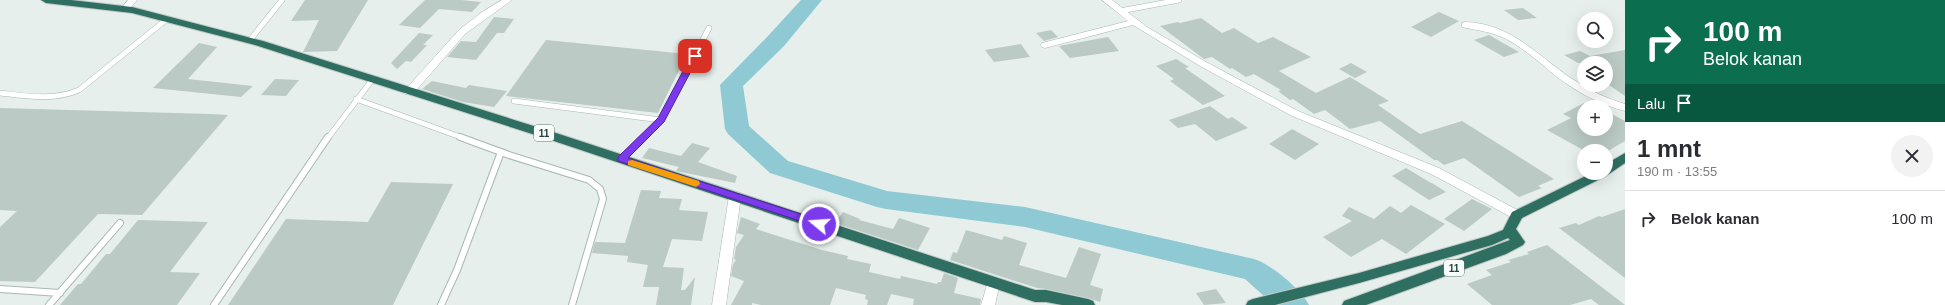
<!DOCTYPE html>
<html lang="id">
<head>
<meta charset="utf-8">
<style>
  :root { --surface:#fff; --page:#f2f2f3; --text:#2b2b33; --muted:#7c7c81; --line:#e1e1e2 }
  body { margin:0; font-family:Helvetica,sans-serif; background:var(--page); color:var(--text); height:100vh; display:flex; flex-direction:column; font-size:15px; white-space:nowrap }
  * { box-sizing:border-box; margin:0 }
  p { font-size:13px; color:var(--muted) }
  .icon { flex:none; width:22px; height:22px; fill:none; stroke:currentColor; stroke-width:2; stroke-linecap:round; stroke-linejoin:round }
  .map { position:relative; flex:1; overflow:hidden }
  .side { display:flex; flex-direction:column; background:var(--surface); width:320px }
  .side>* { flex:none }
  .top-card { background:#0b6e4f; color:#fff; overflow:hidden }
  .fabs { position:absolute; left:1577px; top:12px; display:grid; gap:8px }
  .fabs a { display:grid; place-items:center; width:36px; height:36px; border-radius:50%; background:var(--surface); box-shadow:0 4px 16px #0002; font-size:20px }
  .pin { position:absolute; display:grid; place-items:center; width:34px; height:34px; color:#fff; margin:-17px; border-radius:8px; box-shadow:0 2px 6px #0006 }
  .me { position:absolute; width:44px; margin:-22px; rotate:288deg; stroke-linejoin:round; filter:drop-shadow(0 0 3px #0008) }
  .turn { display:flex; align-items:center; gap:14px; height:84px; padding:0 12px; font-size:18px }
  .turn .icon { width:52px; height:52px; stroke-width:2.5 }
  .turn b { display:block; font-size:28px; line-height:34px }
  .then { display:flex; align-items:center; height:38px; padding:0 12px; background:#0003; gap:8px; font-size:15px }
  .round { display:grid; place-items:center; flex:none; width:42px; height:42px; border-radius:21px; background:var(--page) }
  .head { display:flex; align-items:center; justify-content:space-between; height:68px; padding:0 12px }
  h1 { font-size:24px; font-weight:800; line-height:30px }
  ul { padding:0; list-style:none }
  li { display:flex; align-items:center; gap:12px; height:56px; padding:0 12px; border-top:1px solid var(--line) }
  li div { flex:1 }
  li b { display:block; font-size:15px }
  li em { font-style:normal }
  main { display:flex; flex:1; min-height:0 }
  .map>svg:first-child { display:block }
</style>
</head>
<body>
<main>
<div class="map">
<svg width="1625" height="305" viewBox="0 0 1625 305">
  <rect width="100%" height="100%" fill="#e6efeb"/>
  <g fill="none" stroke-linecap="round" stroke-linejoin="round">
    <path fill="#8ec9d4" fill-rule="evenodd" d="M801,0H822L784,46L743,86L749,126L788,161L887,191L1025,207L1254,259C1271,264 1301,289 1309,305H1274L1245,279L1025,227L886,209L877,207L770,173L728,134L725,129L720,85L768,36Z"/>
  </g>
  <g fill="#bbcac4">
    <path d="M305,0H368L337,51L303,52L319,20L291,21Z"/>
    <path d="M425,0H461L481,2L472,12L439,9L420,28L399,25Z"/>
    <path d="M1523,8L1537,18L1518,20L1504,10Z"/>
    <path d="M1439,12L1459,21L1431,37L1411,27Z"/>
    <path d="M494,17L514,19L504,33H497L476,60L447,57L461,41L476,42Z"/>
    <path d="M1201,18L1222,33L1234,28L1258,43L1273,37L1311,57L1279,71L1316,93L1350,77L1389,101L1378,105L1420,134L1462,121L1554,179L1538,186L1542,188L1519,197L1464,158L1444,165L1437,160H1434L1380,121L1350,129L1325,110L1314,114L1293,99L1290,100L1278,91L1281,90L1254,74L1246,77L1232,68L1230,69L1212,57L1204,59L1160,26L1178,22L1180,23Z"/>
    <path d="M1051,30L1058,37L1044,41L1036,33Z"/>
    <path d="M419,33L433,35L423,45H427L411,62L406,61L397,69L391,63Z"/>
    <path d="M1489,35L1519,52L1504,57L1474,40Z"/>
    <path d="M1108,37L1119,51L1070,58L1059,46Z"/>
    <path d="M546,40L687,54L658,113L506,96Z"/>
    <path d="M199,43L217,47L188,79L253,86L241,97L153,88Z"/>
    <path d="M1021,44L1030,57L994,62L985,50Z"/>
    <path d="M1625,50V96L1606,83V63H1578L1564,55L1580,51L1590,56Z"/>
    <path d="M1176,59L1189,67L1185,68L1225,96L1203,105L1170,81L1174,79L1156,66Z"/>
    <path d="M1351,63L1367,72L1355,78L1339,69Z"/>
    <path d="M275,79L299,80L286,96L261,95Z"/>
    <path d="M432,81L466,88L469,85L507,91L494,107L463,102L422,89Z"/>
    <path d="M1584,103V129H1606V111L1625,121V141L1608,151H1585L1547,130L1571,118L1563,114Z"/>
    <path d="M1210,106L1228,119L1232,117L1248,128L1216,141L1195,124L1178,128L1169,120Z"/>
    <path d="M0,108L210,114L228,115L142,215L98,214L35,282L0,281V227L17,211L0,210Z"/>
    <path d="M1292,129L1319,144L1295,160L1269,144Z"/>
    <path d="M692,143L710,148L698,162L737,176L735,183L676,171L679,167L642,158L649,148L681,156Z"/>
    <path d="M1406,168L1431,183H1432L1446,192L1429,200L1392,176Z"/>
    <path d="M391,182L453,184L393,305H228L286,219L368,222Z"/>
    <path d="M641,190L661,191L659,198L682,199L679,210L708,212L702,241L672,239L663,267L684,268L681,290H685L695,277L691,305H656L659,287H643L648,265L627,262L628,256L592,253L595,242L625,243Z"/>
    <path d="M1472,199L1492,209L1464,231L1444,219Z"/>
    <path d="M1411,205L1445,224L1406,254L1382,239L1351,257L1323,237L1352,221L1342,216L1349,207L1374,219L1390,206L1401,213Z"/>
    <path d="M1625,209V278L1559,228L1576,223L1579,225L1599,216L1602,217Z"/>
    <path d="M843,212L860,219L859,220L893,229L899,218L930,228L918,250L835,223Z"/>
    <path d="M741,217L760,224L756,229L822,250L848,256L847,259L871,264L869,272L900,279L901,276L937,284L938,282H941L944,273L958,278L954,293L981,299L980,305H913L914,299L891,294L887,305H867L868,300L865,299L866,295L836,288L830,305H761L752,303V305H731L744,281L731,276L733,264L736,260L734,259L736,247L744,235L737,233Z"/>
    <path d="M138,220L208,222L170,272L200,273L177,305H60L78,284H81L106,254H110Z"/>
    <path d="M966,230L1002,240L1004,236L1027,243L1019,265L1066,278L1079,247L1101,254L1090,285L1103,289L1100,302L1088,298L1046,289L1037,288L950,260L953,252L957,253Z"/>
    <path d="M1547,245L1625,305H1599L1591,299L1570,305H1492L1467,284L1492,275L1486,270L1511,262L1508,260L1529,254L1527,252Z"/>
    <path d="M1216,289L1226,303L1204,305L1196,293Z"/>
  </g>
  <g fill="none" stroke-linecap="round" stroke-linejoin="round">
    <g stroke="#a8b8b2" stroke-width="6">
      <g id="lane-far1">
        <path d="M1120,11L1179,0"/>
        <path d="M250,40L282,0"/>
        <path d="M0,93C27,96 53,101 79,90L167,19"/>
        <path d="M356,99L463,138"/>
        <path d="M514,101L661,120"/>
        <path d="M328,138L372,80"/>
        <path d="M643,138L661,120L709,28"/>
      </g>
    </g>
    <g stroke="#a8b8b2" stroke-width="8">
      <g id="lane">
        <path d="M460,137L509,155L589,180L600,189L603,199L572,305"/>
        <path d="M622,159L644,137"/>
        <path d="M0,289L60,293"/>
        <path d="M49,305L120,223"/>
        <path d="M214,305L328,137"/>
        <path d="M441,305L457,270L501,152"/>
      </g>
    </g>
    <g stroke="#a8b8b2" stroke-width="1">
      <g id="street">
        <path d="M128,0H137L128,11H122L121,9Z"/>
        <path d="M502,0H512L465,34L413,94H405L404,92L405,90L459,30L482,12Z"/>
        <path d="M1102,0H1112L1147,27L1206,62L1298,111L1439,168L1521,212L1523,215L1521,218H1513L1431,174L1290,115L1200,66L1133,25L1045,48L1042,47L1040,45L1042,43L1128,21Z"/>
        <path d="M1465,22C1513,23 1540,59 1577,82C1592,92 1609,99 1625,104V111C1601,105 1577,92 1557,77C1541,64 1526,50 1508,40C1491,31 1479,31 1462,27V23Z"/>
        <path d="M735,192L739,193L741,196L726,305H712L729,196L731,193Z"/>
        <path d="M994,277L999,279L1000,282L995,305H981L988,282L989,279Z"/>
      </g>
    </g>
    <g stroke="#c2cac8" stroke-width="2">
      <g id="highway">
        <path d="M41,0H71L132,7L263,41L556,133L1035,290H1046L1088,299L1093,301L1095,305H1062L1046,302H1035L548,139L255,45L132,13L46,3Z"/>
        <path d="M1625,153V163L1606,176L1522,218L1516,229L1525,242L1523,245L1506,254L1366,305H1342L1344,301L1510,240L1508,238L1492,245L1359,283L1275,305H1246L1248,301L1253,299L1359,273L1488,236L1503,230L1512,212L1592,173H1606V164Z"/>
      </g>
    </g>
    <use href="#lane-far1" stroke="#fff" stroke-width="5"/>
    <use href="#lane" stroke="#fff" stroke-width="6"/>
    <use href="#street" fill="#fff" fill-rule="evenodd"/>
    <use href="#highway" fill="#2f6f62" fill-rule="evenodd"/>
  </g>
  <path fill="#7c3aed" stroke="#51269a" d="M695,53L699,56L664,122L628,158L822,221L824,224L822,226H815L618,161V157L658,118L691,56Z"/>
  <path fill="#f59e0b" d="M632,160L699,181L700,184L696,187L628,165V161Z"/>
  <g text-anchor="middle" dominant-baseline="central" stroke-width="4" stroke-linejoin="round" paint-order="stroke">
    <g fill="#f7fbf9" stroke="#637a73" stroke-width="1">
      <rect x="534" y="125" width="20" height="16" rx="3"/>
      <rect x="1444" y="260" width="20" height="16" rx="3"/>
    </g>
    <g font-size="10" font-weight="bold" fill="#24423a">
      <text x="544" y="133">11</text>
      <text x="1454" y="268">11</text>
    </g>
  </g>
</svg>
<div class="fabs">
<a><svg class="icon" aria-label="search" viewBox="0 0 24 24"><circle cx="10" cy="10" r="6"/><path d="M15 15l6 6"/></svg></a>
<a><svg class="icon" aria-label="layers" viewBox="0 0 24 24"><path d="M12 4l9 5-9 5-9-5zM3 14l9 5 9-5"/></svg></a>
<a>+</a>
<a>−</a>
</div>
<div class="pin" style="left:695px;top:56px;background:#d93025"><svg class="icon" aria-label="arrive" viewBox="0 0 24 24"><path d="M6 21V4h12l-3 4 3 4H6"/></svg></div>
<svg class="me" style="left:819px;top:224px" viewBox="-20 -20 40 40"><circle r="17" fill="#7c3aed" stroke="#fff" stroke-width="3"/><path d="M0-11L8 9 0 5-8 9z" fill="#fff"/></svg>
</div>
<section class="side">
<div class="top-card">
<div class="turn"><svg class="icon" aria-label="right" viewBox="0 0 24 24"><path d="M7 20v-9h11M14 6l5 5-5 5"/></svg><div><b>100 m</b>Belok kanan</div></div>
<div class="then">Lalu<svg class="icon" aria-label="arrive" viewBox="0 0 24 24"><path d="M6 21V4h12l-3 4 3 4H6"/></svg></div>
</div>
<div class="head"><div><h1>1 mnt</h1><p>190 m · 13:55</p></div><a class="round"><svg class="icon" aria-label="close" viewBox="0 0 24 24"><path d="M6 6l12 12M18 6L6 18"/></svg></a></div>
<ul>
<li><svg class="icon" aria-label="right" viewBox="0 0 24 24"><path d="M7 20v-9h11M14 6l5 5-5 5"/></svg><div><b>Belok kanan</b></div><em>100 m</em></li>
</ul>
</section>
</main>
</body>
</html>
